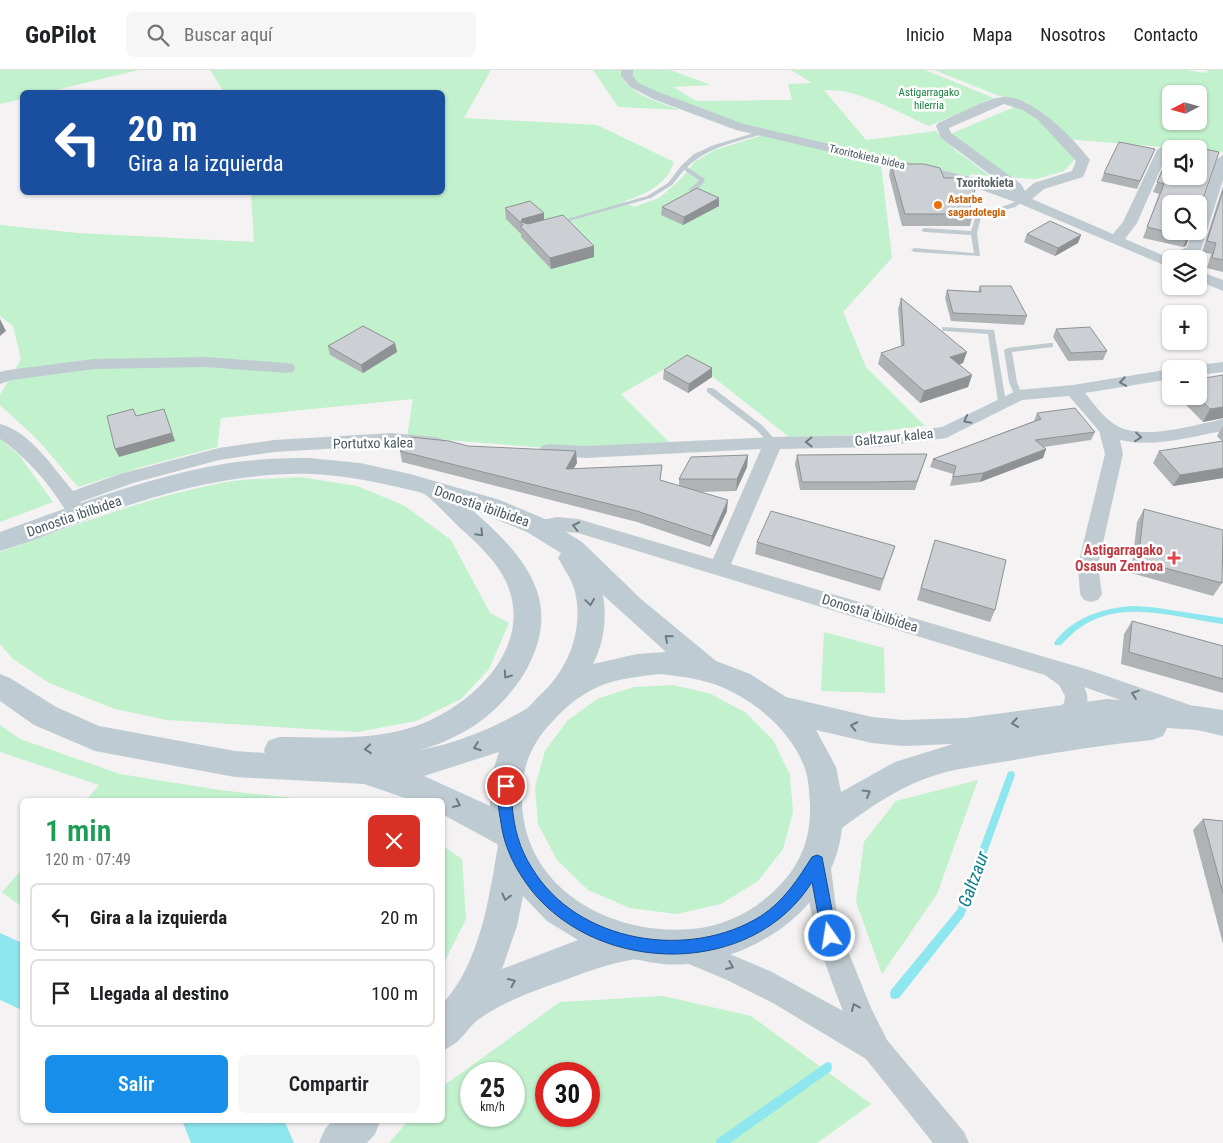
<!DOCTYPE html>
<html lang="es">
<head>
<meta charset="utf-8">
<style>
  :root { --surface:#fff; --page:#f6f6f6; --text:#202124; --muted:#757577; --line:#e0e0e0; --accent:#178ee9 }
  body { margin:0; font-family:"Roboto Condensed",sans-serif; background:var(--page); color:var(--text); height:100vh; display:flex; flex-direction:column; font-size:19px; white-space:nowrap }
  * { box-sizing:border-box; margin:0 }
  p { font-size:16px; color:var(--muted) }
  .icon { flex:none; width:28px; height:28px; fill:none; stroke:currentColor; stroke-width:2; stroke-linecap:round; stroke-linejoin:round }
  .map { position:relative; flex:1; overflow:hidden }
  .sheet { position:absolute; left:20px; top:728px; width:425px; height:325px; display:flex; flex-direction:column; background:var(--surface); border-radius:8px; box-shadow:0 1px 4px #0004 }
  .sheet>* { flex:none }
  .guide { position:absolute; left:20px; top:20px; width:425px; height:105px; border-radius:8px; box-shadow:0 1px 4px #0004; background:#1a4fa0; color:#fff; overflow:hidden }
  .needle { width:32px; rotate:264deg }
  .tools { position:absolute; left:1162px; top:15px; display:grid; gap:10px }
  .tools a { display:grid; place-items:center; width:45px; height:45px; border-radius:8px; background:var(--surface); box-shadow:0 1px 4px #0004; font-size:25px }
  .speed { position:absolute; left:460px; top:992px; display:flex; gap:10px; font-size:25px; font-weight:700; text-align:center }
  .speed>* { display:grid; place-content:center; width:65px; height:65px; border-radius:50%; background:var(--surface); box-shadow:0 1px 4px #0004; line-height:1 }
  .speed small { font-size:12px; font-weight:400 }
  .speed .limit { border:8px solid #d22; background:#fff; color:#111 }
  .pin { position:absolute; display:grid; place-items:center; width:42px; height:42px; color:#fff; margin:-21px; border:2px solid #fff; border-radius:50%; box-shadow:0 1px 5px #0007 }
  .me { position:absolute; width:55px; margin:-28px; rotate:347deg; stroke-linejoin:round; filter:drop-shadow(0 0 4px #0008) }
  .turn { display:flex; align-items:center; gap:18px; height:105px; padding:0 25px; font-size:22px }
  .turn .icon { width:65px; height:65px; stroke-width:2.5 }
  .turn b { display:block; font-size:35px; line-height:42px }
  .round { display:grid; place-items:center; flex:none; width:52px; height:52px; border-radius:8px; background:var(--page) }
  .head { display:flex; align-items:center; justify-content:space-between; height:85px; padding:0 25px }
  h1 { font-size:30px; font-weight:600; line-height:38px; color:#1e9e55 }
  .cta { display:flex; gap:10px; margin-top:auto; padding:10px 25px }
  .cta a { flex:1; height:58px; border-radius:8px; background:var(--accent); color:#fff; font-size:20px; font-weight:600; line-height:58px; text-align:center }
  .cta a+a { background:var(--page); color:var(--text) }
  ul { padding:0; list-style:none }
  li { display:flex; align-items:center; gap:15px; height:68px; margin:0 10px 8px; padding:0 15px; border:2px solid var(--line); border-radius:8px }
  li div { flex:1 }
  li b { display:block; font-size:19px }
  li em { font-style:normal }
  header { display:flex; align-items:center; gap:30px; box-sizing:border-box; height:70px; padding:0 25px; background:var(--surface); border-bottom:1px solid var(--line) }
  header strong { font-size:24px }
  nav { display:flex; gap:28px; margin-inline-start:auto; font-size:18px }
  .search { width:350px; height:45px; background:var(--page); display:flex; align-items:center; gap:12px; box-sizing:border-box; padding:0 18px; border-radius:8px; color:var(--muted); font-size:19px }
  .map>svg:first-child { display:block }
</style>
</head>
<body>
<header>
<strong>GoPilot</strong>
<div class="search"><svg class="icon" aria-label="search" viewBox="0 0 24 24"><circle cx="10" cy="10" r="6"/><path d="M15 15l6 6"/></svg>Buscar aquí</div>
<nav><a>Inicio</a><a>Mapa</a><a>Nosotros</a><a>Contacto</a></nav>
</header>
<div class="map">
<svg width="1223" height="1073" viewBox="0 0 1223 1073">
  <rect width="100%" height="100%" fill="#f4f2f2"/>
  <g fill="#c1f1cd" fill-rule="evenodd">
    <path d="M0,0H139L47,22H22V29L0,34Z"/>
    <path d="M210,0H491L464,48L597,55L674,92C666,116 645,124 623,132L634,137L659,128L679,111L696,91L715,80L763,65L881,94L892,188L843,242L866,297L925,356L849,365L789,367L687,286L621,324L669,372L548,378L407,367L413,329L221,348L217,377L145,396L78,417L38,370L0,335V325L21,289L13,256L0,246V155L78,163L254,172L251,123L442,122V22H224Z"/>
    <path d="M593,0H620C623,24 661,32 680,40L618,37Z"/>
    <path d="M631,0H670L711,15L673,17L696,31L792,30L788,14L812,13L791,0H925L994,28L929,56C897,42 859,18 824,20L866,70L936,61L955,80L990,106L972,104L966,107L741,55L638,14L631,6Z"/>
    <path d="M934,0H1186L1206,3L1208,0H1223V82L1067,69L1048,48L1025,32L997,25ZM1171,24H1199V51H1171Z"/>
    <path d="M1017,36L1039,48L1075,89L1064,101L1036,109L1005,107L948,65Z"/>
    <path d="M0,369L19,385L53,432L0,452Z"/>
    <path d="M300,407L357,416L405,436L451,470L490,543L509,553L489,599L461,629L416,651L357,662L167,650L115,639L49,613L13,589L0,574V482C71,457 142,429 216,414C243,408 273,409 300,407Z"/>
    <path d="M824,562L884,578L885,623L821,621Z"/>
    <path d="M673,615L711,624L746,643L773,670L790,705L793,742L783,779L758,811L721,834L676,844L630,838L588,820L557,790L538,754L535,717L545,681L567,651L597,629L634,617Z"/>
    <path d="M0,655L20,669L120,704L219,720L312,730H86L99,715L0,682Z"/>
    <path d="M978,710L937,824L882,904L856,832L864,772L896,731Z"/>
    <path d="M443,776L462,789L466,849L443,895Z"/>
    <path d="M22,799V837L2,822Z"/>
    <path d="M663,926L751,946L871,1034L817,1073H389L409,1050H442L443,1016L560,932ZM471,1004H514V1046H471ZM546,1004H589V1046H546Z"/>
  </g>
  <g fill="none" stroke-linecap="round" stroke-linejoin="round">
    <g fill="#8ee7ee" fill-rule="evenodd">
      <path d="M1133,536L1151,537L1223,548V554C1177,548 1123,528 1081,557C1073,562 1067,569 1061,575H1055L1054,573C1073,547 1103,538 1133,536Z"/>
      <path d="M1011,701L1014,702L1015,705L964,846L899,928L895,929L891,928L890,924L891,920L957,840L1007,705L1008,702Z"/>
      <path d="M827,992L831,993L832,997L831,1001L730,1073H716L717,1069Z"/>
    </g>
    <g fill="#8ee7ee" fill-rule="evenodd">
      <path d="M0,863L22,873V940L0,930Z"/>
      <path d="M182,1050H284L294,1073H191Z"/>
    </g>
    <g fill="#c0cbd1" fill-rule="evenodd">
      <path d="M761,61L764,63L763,64C735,72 709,77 687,97L705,109L702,115L693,121L688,120L697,113L699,110L684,100L672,115L651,128L558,154L553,153L647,126L668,113L681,96L694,84L714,75Z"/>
      <path d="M1023,128L1026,130L1015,137L981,147L977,163L980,186L914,182L911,180L914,178L974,183L971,165L924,162L921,160L924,158L971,161L976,145L1010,134Z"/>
      <path d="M942,257L994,260L1006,332L1005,334L1002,335L998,332L988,264L945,261H942Z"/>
      <path d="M1050,273H1053V277L1012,282L1017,312L1022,325L1021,327H1015L1009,312L1004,280L1008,278Z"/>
      <path d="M707,318H713L763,356L776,371L777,373L776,375H770L757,360L707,322Z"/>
    </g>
    <g fill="#c0cbd1" fill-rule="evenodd">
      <path d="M621,0H633V6L638,13L661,23L744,54L971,107L1012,121L941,68L936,56L938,53C952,47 988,28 1002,27C1030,24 1074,68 1090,90L1083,107L1044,119L1032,129L1113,164L1123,152L1157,80L1163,76L1168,77L1169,80L1137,153L1125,169L1167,187L1187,177L1193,161H1199V143L1217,89L1223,85V110L1201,180C1194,189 1182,189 1171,189V198L1018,133L962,113L736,60L653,29L630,17L621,6ZM1004,34L1023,40L1038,50L1076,91L1072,101L1034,113L1025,121L1021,114L951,63L949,58Z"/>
      <path d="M1199,201L1223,210V221L1199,211Z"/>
      <path d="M206,287L287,293L293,294L295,298L293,302L287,303L206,297L94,299L12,310L0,314V302L8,300L94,289Z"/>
      <path d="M1223,292V302L1199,305V299H1191L1199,295Z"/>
      <path d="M1171,299V309L1085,323C1094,334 1103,347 1114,354C1140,372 1194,355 1223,349V361C1189,367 1154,378 1120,370L1123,384L1098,495L1102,524L1098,530L1091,532L1084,530L1080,524L1078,495L1105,384L1099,361L1069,326L1022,330L946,368L878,377L780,379L731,494L1089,600L1193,636L1197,643L1193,650L1185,653L1084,617C1095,636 1078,661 1056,654L1052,647L1056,640L1064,633L1065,626L1059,615L1045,605L578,463L557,461L539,464L532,462L529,457L532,452L557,447L578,449L713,489L761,379L585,388L542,384L539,380L542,376L548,374L585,376L773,367L878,365L942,357L1018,320L1073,315Z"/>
      <path d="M0,354C31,362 53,398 73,421L120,404L219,378L274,370L392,363L436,367L442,369L445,373L442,377L436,379L392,375L274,382L219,390L133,413L80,432L86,441L83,446L76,448L69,446C52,417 28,388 0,369Z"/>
      <path d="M817,779L826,783L830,791L836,838L848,881L871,938L887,970L964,1062L969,1073H933L866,989L773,933L727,910L677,889L673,879L677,869L687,866L770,901L843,941C827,900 812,860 807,816C806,804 803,794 808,783Z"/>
    </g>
    <g fill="#becbd3" fill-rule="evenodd">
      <path d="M309,388L360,393L410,404L500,430L545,449L582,472L641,529L716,591L750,604L786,627L872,647L903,650L966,648L1107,629L1197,636L1223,640V666L1197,660L1167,658L1163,666L1152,670C1102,675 1052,683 1002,692C977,696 951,699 927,708C896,719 869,738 842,758C834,834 765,883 694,893C683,895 668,895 656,893C648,893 638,888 630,890C608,894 586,902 565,910C539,919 505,931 482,947C465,958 465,971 442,981V934C471,904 484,855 491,815C494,803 495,789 498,777L497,774L442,744V730H411L364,714L235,707L95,681L34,655L0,631V604L10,608L56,637L99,656L235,681L265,683L264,680L268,671L279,667C324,667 373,671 416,656C470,637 531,581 509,519C501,495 478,474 459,457C452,450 430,427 424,424C418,421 409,420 402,418C372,411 341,405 310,404C231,402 156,424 84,451C56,461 28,473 0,481V462C75,435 150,406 229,393C256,389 282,388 309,388ZM471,439L527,462L561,483L558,488C564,499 572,509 575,522C584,560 568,600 540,625C535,629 531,636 526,639C494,658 457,673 420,680C438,675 456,667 472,657C514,630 555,573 537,521C526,488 496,461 471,439ZM603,525L666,582L637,584L593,594C604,573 607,549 603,525ZM659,604C677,606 696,608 714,614C751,627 790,659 804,696C809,709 809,721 810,734C811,770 800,797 773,822C750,843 724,856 692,859C613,866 526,821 522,734C520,701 530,675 552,652C567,635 586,620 608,613C624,608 642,606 659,604ZM816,660L872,673L903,676L953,674L895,692L841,722L836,697ZM499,682L491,707L490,736L424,706ZM523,826L547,851L578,870L502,899L517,856Z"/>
      <path d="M333,1050H381L375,1064L367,1073H319L325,1059Z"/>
    </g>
  </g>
  <g fill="#afb3b6">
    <path d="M1155,79L1137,119L1101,111L1104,103Z"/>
    <path d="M1171,80L1202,132V149L1199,156V134L1192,161L1186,176L1183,177L1143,168L1159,124L1153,122Z"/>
    <path d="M891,94L944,108L970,136L973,144L970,156H902L889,105Z"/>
    <path d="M1223,116V202L1207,198L1211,184L1202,182Z"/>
    <path d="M719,128V136L683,155L661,145L662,137Z"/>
    <path d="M505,138L544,150L594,176V187L551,199L521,167V164L506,149Z"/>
    <path d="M1027,164L1081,165L1078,173L1055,186L1024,172Z"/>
    <path d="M980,216L1027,246L1024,255L951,251L945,228L947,220L978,222Z"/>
    <path d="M901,228L963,293L959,295L972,305L968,317L920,333L878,294L881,283L901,276L898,239Z"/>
    <path d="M1056,259L1107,281L1103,290L1068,291L1053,267Z"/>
    <path d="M395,273L397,282L363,303L330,285L328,276Z"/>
    <path d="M712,298V307L688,323L663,309L664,300Z"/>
    <path d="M1177,326H1199L1223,348L1203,352Z"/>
    <path d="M1037,343L1095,362L1091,370L1044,377L1046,379L1043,388L980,412L950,416L953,404L930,397L933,389L1034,351Z"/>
    <path d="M1223,355V408L1173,416L1153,393L1159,381L1222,371L1217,366Z"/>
    <path d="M468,376L577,393L573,399L661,410L679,416V409L748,385L747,397L736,421L700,422L727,441L710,477L637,452L402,392L400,381Z"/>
    <path d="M927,384L915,420H800L795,394L797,385Z"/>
    <path d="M1144,439L1222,513L1213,526L1131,503L1137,452Z"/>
    <path d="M935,470L995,540L990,552L917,530Z"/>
    <path d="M757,472L895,476L880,521L755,484Z"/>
    <path d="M1132,551L1223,576V623L1121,594L1124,564Z"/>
    <path d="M1203,749L1223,751V874L1193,760Z"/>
  </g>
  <g fill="#8f9294">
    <path d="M719,128V136L683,155L684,147Z"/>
    <path d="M544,143V154L523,155L521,152L522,149Z"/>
    <path d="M1081,165L1078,173L1055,186L1058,178Z"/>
    <path d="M1190,165L1186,176L1183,177L1187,167Z"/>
    <path d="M594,176V187L551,199L550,188Z"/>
    <path d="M0,249L6,261L0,266Z"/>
    <path d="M395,273L397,282L363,303L361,295Z"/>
    <path d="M967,282L963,293L947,299L950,287Z"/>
    <path d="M712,298V307L688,323L689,314Z"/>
    <path d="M972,305L968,317L920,333L924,321Z"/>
    <path d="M1223,337V348L1203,352L1210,339Z"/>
    <path d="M164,339L175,371L119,387L115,379Z"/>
    <path d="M1046,379L1043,388L980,412L983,403Z"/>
    <path d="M576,381L577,393L566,411V399Z"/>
    <path d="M748,385L747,397L736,421L737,409Z"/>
    <path d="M1223,398V408L1173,416L1180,405Z"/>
    <path d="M728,430L727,441L710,477L712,466Z"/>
  </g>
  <g fill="#ccd0d4" stroke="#8f9294">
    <path d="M1119,72L1155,79L1140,111L1104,103Z"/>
    <path d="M1180,74L1219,82L1202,132V149H1199V134H1171V161H1192L1190,165L1187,167L1147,157L1164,114L1157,112L1171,80V106H1199V79H1178Z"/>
    <path d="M891,94H924L940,98L944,108H968L975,120L970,136L973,144H905Z"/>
    <path d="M697,118L719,128L684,147L662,137Z"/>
    <path d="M1223,121V190L1212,188L1216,173L1207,171Z"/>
    <path d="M530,131L544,143L522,149L521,152L528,154L563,145L594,176L550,188L520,156L523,155L505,138Z"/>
    <path d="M1050,151L1081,165L1058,178L1027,164Z"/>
    <path d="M980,216H1011L1027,246L953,243L947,220L981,222Z"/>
    <path d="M901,228L967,282L950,287L972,305L924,321L881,283L904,275Z"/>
    <path d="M363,256L395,273L361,295L328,276Z"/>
    <path d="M1090,257L1107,281L1071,283L1056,259Z"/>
    <path d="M687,285L712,298L689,314L664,300Z"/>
    <path d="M1223,305V337L1210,339L1197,326H1199V309Z"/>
    <path d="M1075,338L1095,362L1035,370L1046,379L983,403L953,407L956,396L933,389L1041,349L1037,343Z"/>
    <path d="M133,339L136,346L164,339L172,363L115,379L107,346Z"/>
    <path d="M410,367L449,371L468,376L576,381L566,399L662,395L660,410L728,430L712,466L637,441L400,381Z"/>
    <path d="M1223,371V398L1180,405L1159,381Z"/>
    <path d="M927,384L917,411L873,412H802L797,385Z"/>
    <path d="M748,385L737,409H679L691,387Z"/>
    <path d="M1144,439L1223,460L1222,513L1138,491Z"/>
    <path d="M771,441L895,476L883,509L757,472Z"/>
    <path d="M935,470L1006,490L995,540L921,518Z"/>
    <path d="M1132,551L1223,576V609L1129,582Z"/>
    <path d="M1203,749L1223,751V823Z"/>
  </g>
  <defs><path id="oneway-chevron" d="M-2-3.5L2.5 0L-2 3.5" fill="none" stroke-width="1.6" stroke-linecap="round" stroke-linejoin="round" transform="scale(1.25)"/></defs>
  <g stroke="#6d7a82">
    <use href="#oneway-chevron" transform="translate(1123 312) rotate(171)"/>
    <use href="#oneway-chevron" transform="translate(967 350) rotate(152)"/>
    <use href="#oneway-chevron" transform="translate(1138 367) rotate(6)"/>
    <use href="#oneway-chevron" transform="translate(809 372) rotate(179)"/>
    <use href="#oneway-chevron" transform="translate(576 456) rotate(-168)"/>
    <use href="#oneway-chevron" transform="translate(1135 624) rotate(-161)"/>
    <use href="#oneway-chevron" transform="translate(730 896) rotate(23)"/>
    <use href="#oneway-chevron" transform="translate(855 937) rotate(-113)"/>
  </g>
  <g stroke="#6c7a82">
    <use href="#oneway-chevron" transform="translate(480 463) rotate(45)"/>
    <use href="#oneway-chevron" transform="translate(590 532) rotate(82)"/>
    <use href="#oneway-chevron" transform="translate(668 568) rotate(-140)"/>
    <use href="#oneway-chevron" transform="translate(507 605) rotate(125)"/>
    <use href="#oneway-chevron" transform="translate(1015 653) rotate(172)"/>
    <use href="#oneway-chevron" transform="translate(854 656) rotate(-168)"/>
    <use href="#oneway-chevron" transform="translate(477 677) rotate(160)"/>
    <use href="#oneway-chevron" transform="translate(368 679) rotate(175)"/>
    <use href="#oneway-chevron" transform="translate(867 723) rotate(-30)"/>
    <use href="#oneway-chevron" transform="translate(457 734) rotate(25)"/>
    <use href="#oneway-chevron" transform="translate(506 827) rotate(104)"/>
    <use href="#oneway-chevron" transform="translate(512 912) rotate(-24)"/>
  </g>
  <path fill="#1a73e8" stroke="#114b97" d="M506,710L511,712C514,719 511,727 512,734C514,758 519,778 532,798C577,873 689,891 761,846C784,831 798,809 812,787L817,785L822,787L837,866L835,871L830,873L824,871L822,866L812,812C753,907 601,906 532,821C517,802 504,778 501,753C499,740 495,725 501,712Z"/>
  <circle fill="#e8710a" stroke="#fff" stroke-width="2" cx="938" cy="135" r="5"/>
  <path fill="#e0444e" stroke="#fff" stroke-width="2" d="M1171.5 480.5h5v5h5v5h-5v5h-5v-5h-5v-5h5z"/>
  <g text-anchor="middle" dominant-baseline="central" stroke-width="5" stroke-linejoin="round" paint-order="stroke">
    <g font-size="11" fill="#16853f" stroke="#fff">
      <text x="929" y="22">Astigarragako<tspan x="929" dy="13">hilerria</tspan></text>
    </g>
    <g font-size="11" fill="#495860" stroke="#fff">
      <text transform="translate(867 87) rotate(13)">Txoritokieta bidea</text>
    </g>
    <g font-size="11" font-weight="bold" fill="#c56008" stroke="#fff" text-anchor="start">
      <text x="948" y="129">Astarbe<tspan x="948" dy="13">sagardotegia</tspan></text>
    </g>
    <g font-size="12" font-weight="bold" fill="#5e6367" stroke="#fff">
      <text x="985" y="113">Txoritokieta</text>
    </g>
    <g font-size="14" fill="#495860" stroke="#fff">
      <text transform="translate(894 367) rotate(-6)">Galtzaur kalea</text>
      <text transform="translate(373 373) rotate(-1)">Portutxo kalea</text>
      <text transform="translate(482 436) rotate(19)">Donostia ibilbidea</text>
      <text transform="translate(74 446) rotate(-19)">Donostia ibilbidea</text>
      <text transform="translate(870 543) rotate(17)">Donostia ibilbidea</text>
    </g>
    <g font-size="14" font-weight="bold" fill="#be3a42" stroke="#fff" text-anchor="end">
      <text x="1163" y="480">Astigarragako<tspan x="1163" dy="16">Osasun Zentroa</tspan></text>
    </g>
    <g font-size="18" font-style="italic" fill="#0c7f8a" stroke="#fff">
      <text transform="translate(973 809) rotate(-70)">Galtzaur</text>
    </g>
  </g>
</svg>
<div class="tools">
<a><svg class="needle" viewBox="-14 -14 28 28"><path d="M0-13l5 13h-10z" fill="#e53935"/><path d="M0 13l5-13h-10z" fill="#757577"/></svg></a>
<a><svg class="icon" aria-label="sound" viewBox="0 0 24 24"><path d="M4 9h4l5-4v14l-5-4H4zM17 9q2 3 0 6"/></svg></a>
<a><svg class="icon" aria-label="search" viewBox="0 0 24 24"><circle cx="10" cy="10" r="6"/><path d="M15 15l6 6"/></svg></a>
<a><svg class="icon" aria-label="layers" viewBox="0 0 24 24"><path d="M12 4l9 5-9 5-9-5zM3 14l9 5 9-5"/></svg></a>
<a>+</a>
<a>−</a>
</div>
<div class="speed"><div>25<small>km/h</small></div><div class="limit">30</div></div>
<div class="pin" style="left:506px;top:716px;background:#d93025"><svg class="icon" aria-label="arrive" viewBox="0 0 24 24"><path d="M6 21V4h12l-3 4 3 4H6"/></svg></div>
<svg class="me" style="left:830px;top:866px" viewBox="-20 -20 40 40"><circle r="17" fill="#1a73e8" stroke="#fff" stroke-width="3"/><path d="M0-11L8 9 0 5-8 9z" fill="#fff"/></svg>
<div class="guide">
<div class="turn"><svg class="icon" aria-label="left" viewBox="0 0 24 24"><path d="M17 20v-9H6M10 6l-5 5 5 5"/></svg><div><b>20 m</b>Gira a la izquierda</div></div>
</div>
<section class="sheet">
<div class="head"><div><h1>1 min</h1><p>120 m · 07:49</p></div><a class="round" style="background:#d93025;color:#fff"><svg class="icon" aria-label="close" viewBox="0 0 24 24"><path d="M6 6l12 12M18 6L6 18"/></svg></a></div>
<ul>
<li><svg class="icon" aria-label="left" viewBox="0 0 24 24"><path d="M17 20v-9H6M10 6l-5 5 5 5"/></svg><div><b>Gira a la izquierda</b></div><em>20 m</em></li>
<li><svg class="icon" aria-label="arrive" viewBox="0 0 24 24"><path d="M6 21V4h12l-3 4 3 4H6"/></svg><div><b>Llegada al destino</b></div><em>100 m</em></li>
</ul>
<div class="cta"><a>Salir</a><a>Compartir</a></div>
</section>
</div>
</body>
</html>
